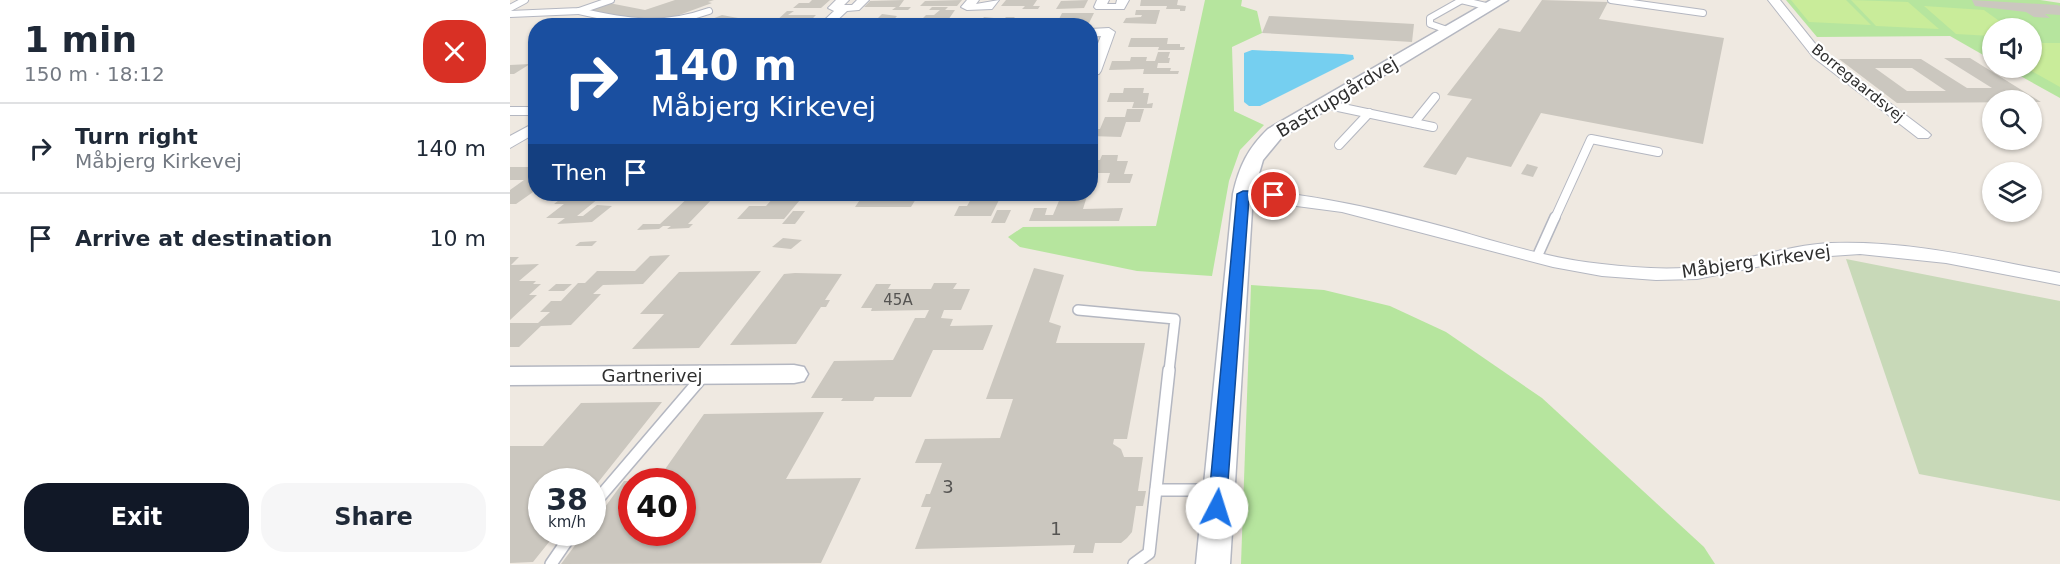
<!DOCTYPE html>
<html lang="en">
<head>
<meta charset="utf-8">
<style>
  :root { --surface:#fff; --page:#f6f6f7; --text:#1f2937; --muted:#747a83; --line:#e0e1e3; --accent:#111827 }
  body { margin:0; font-family:"DejaVu Sans",sans-serif; background:var(--page); color:var(--text); height:100vh; display:flex; flex-direction:column; font-size:22px; white-space:nowrap }
  * { box-sizing:border-box; margin:0 }
  p { font-size:20px; color:var(--muted) }
  .icon { flex:none; width:33px; height:33px; fill:none; stroke:currentColor; stroke-width:2; stroke-linecap:round; stroke-linejoin:round }
  .map { position:relative; flex:1; overflow:hidden }
  .side { display:flex; flex-direction:column; background:var(--surface); width:510px }
  .side>* { flex:none }
  .hud { position:absolute; left:18px; top:18px; width:570px; height:183px; border-radius:24px; box-shadow:0 2px 4px #0004; background:#1a4fa0; color:#fff; overflow:hidden }
  .buttons { position:absolute; left:1472px; top:18px; display:grid; gap:12px }
  .buttons a { display:grid; place-items:center; width:60px; height:60px; border-radius:50%; background:var(--surface); box-shadow:0 2px 4px #0004; font-size:30px }
  .speed { position:absolute; left:18px; top:468px; display:flex; gap:12px; font-size:30px; font-weight:700; text-align:center }
  .speed>* { display:grid; place-content:center; width:78px; height:78px; border-radius:50%; background:var(--surface); box-shadow:0 2px 4px #0004; line-height:1 }
  .speed small { font-size:15px; font-weight:400 }
  .speed .limit { border:9px solid #d22; background:#fff; color:#111 }
  .pin { position:absolute; display:grid; place-items:center; width:51px; height:51px; color:#fff; margin:-26px; border:3px solid #fff; border-radius:50%; box-shadow:0 2px 6px #0007 }
  .me { position:absolute; width:66px; margin:-33px; rotate:5deg; stroke-linejoin:round; filter:drop-shadow(0 0 4px #0008) }
  .turn { display:flex; align-items:center; gap:21px; height:126px; padding:0 24px; font-size:27px }
  .turn .icon { width:78px; height:78px; stroke-width:2.5 }
  .turn b { display:block; font-size:42px; line-height:51px }
  .then { display:flex; align-items:center; height:57px; padding:0 24px; background:#0003; gap:12px; font-size:22px }
  .round { display:grid; place-items:center; flex:none; width:63px; height:63px; border-radius:24px; background:var(--page) }
  .overview { display:flex; align-items:center; justify-content:space-between; height:102px; padding:0 24px }
  h1 { font-size:36px; font-weight:700; line-height:45px }
  .cta { display:flex; gap:12px; margin-top:auto; padding:12px 24px }
  .cta a { flex:1; height:69px; border-radius:24px; background:var(--accent); color:#fff; font-size:24px; font-weight:700; line-height:69px; text-align:center }
  .cta a+a { background:var(--page); color:var(--text) }
  ul { padding:0; list-style:none }
  li { display:flex; align-items:center; gap:18px; height:90px; padding:0 24px; border-top:2px solid var(--line) }
  li div { flex:1 }
  li b { display:block; font-size:22px }
  li em { font-style:normal }
  main { display:flex; flex:1; min-height:0 }
  .map>svg:first-child { display:block }
</style>
</head>
<body>
<main>
<section class="side">
<div class="overview"><div><h1>1 min</h1><p>150 m · 18:12</p></div><a class="round" style="background:#d93025;color:#fff"><svg class="icon" aria-label="close" viewBox="0 0 24 24"><path d="M6 6l12 12M18 6L6 18"/></svg></a></div>
<ul>
<li><svg class="icon" aria-label="right" viewBox="0 0 24 24"><path d="M7 20v-9h11M14 6l5 5-5 5"/></svg><div><b>Turn right</b><p>Måbjerg Kirkevej</p></div><em>140 m</em></li>
<li><svg class="icon" aria-label="arrive" viewBox="0 0 24 24"><path d="M6 21V4h12l-3 4 3 4H6"/></svg><div><b>Arrive at destination</b></div><em>10 m</em></li>
</ul>
<div class="cta"><a>Exit</a><a>Share</a></div>
</section>
<div class="map">
<svg width="1550" height="564" viewBox="0 0 1550 564">
  <rect width="100%" height="100%" fill="#efe9e1"/>
  <g fill="#b6e59e">
    <path d="M695,0H732L731,6L747,11L752,33L722,47L724,111L754,125L730,150L719,181L702,276L627,271L510,247L498,237L513,227L646,226Z"/>
    <path d="M1276,0H1530L1550,3V98L1496,68H1521V28H1482V60L1440,36L1307,37Z"/>
    <path d="M741,285L814,290L880,306L936,332L1032,398L1194,547L1205,564H731Z"/>
  </g>
  <path fill="#c8d9b8" d="M1336,259L1550,301V501L1409,474Z"/>
  <g fill="#c9ec9a">
    <path d="M1281,0H1336L1361,25L1299,22Z"/>
    <path d="M1341,0L1398,2L1429,29L1366,26Z"/>
    <path d="M1414,6L1474,10L1499,28H1482V36L1446,34Z"/>
    <path d="M1521,43H1550V87L1516,68H1521Z"/>
  </g>
  <path fill="#75cff0" d="M742,50L833,54L843,55L844,59L750,106H739L734,102V53Z"/>
  <g fill="#cbc7bf" fill-rule="evenodd">
    <path d="M165,0H204L198,2L202,3L161,18L156,17L144,21L132,22L77,10L99,3L135,10Z"/>
    <path d="M302,0H320L311,8H283L289,3H299Z"/>
    <path d="M394,0L389,7H401L398,10H382L386,7H354L360,1Z"/>
    <path d="M452,0L447,6H410L415,1Z"/>
    <path d="M496,0H527L523,6H530L528,9H512L515,6H491Z"/>
    <path d="M578,0L574,8L546,9L551,1Z"/>
    <path d="M631,0H668L667,5L676,6L675,11H670V9H656L657,6H630Z"/>
    <path d="M1032,0L1098,2L1089,19L1214,38L1193,144L1031,113L1001,167L957,157L946,175L913,167L962,99L937,95L989,28L1010,32Z"/>
    <path d="M1462,0L1547,5L1550,6V15L1535,14L1540,18L1524,17L1516,12L1465,6Z"/>
    <path d="M422,7H438L435,10H445L434,26L411,25L414,21H410L416,15H424L430,10H419Z"/>
    <path d="M626,10H650L646,24L613,23L616,18L631,17L632,15H625Z"/>
    <path d="M277,11H284L278,15H306L299,22H265Z"/>
    <path d="M552,13H584L578,25L563,26H560L564,19H549Z"/>
    <path d="M372,14L387,16L378,26L329,24L336,18H368Z"/>
    <path d="M212,15L228,18L207,26H184Z"/>
    <path d="M759,16L904,24L902,42L752,33Z"/>
    <path d="M474,17L494,19L496,17H505L503,19H515L511,25H478L479,23H469Z"/>
    <path d="M621,38H658L657,44H670V47H675L674,50H648L649,47H618Z"/>
    <path d="M648,52H660L658,58H660L659,63H648L647,68H661L660,71H669L668,74H633L634,69L599,70L602,61H620L621,57H637L636,61H645Z"/>
    <path d="M1434,58H1460L1531,102L1387,103L1329,59H1411L1457,88H1482ZM1365,68H1402L1436,91H1397Z"/>
    <path d="M20,64L4,74H0V65Z"/>
    <path d="M614,88H634L633,93H639L637,104L643,103L642,108H622L624,102H597L600,93H613Z"/>
    <path d="M617,109H634L630,122H616L611,137L580,136L582,129H590L595,117H615Z"/>
    <path d="M592,155H608L607,161H618L614,174H623L620,183H597L600,173H580V160H590Z"/>
    <path d="M1017,164L1028,167L1023,177L1011,174Z"/>
    <path d="M0,167H26V190L6,204H0V190L14,180H0Z"/>
    <path d="M57,194H94L67,216H73L87,205L102,206L82,222L47,224L55,218H36L54,204H44Z"/>
    <path d="M182,194H207L178,224H183L179,228L157,229L161,226H153L149,229L127,230L133,224H150Z"/>
    <path d="M263,194H295L274,219H227L239,206H256L263,198H258Z"/>
    <path d="M354,194H409L401,207H345Z"/>
    <path d="M464,194H492L481,216H444L449,206H457Z"/>
    <path d="M551,196H577L573,209L613,208L609,221H519L524,208H537L535,215H543Z"/>
    <path d="M487,210H501L495,223H481Z"/>
    <path d="M283,211H295L285,224H272Z"/>
    <path d="M273,238L292,240L281,249L262,247Z"/>
    <path d="M87,241L82,246H65L70,242Z"/>
    <path d="M160,255L133,284L93,285L83,294H91L61,325L31,326L9,347H0V323H28L40,312H30L41,301H51L68,283H75L87,271H125L140,256Z"/>
    <path d="M0,257H9L1,265L29,264L9,281H26L23,284H31L19,295H27L0,320Z"/>
    <path d="M524,268L554,275L539,322L551,326L546,343H635L617,439H604L603,444L611,449L614,457H633L628,491H636L633,506H626L622,532L617,538L611,543H585L583,553H563L565,545L405,549L421,507H411L416,494H420L432,463H405L415,439L490,438L503,399H476Z"/>
    <path d="M251,271L189,348L122,349L154,314H130L169,272Z"/>
    <path d="M285,273L332,274L315,300H320L316,307H311L286,344L220,345L274,274Z"/>
    <path d="M424,283H447L443,289H460L451,310H434L431,318L443,319L440,326L483,325L473,350H423L401,397H365L363,401H331L333,398H301L324,361L383,360L405,318H415L419,310L361,311L362,308H351L366,284H381L378,289H421Z"/>
    <path d="M46,284H62L54,291H38Z"/>
    <path d="M152,402L82,490V482H32V532H47L23,562L0,563V446H33L71,403Z"/>
    <path d="M314,412L276,479L351,478L311,563L51,564L75,532H82V522L85,518H82V507H95L114,481H122V532H172V482H146L194,414Z"/>
  </g>
  <g fill="none" stroke-linecap="round" stroke-linejoin="round">
    <g stroke="#b4b7c1" stroke-width="8">
      <g id="service-far3">
        <path d="M951,0L980,7"/>
        <path d="M1101,0L1193,13"/>
        <path d="M0,8L15,0"/>
        <path d="M69,11C117,22 151,28 199,11"/>
        <path d="M0,14L69,11L101,0"/>
        <path d="M940,31L920,24V18L952,0"/>
      </g>
    </g>
    <g stroke="#b4b7c1" stroke-width="10">
      <g id="service-far2">
        <path d="M814,104L923,127"/>
        <path d="M904,123L925,97"/>
        <path d="M829,145L859,113"/>
        <path d="M1045,218L1081,139L1148,152"/>
      </g>
    </g>
    <g stroke="#b4b7c1" stroke-width="12">
      <g id="service-far1">
        <path d="M1027,257L1045,217"/>
        <path d="M568,310L665,319L659,371"/>
      </g>
    </g>
    <g stroke="#b4b7c1" stroke-width="14">
      <g id="service">
        <path d="M646,490H703"/>
        <path d="M82,506L194,375"/>
        <path d="M41,564L63,532"/>
        <path d="M624,564L639,553L659,370"/>
      </g>
    </g>
    <g stroke="#b4b7c1" stroke-width="2">
      <g id="minor">
        <path d="M326,0H339L334,5H342L347,0H359L349,10L337,11L321,26H308L324,11L318,8Z"/>
        <path d="M457,0H469L466,4L489,0L482,9L457,10L451,7Z"/>
        <path d="M587,0H599L597,4H606L607,0H619L614,9H586L584,7Z"/>
        <path d="M1258,0H1270L1311,51L1418,132L1421,135L1418,138H1408L1303,57Z"/>
        <path d="M599,28L605,32L591,71L589,74L580,75V63L591,36L580,37V29Z"/>
        <rect x="0" y="107" width="26" height="8"/>
        <path d="M26,122V133L0,148V136Z"/>
        <path d="M733,189C805,194 873,210 942,229C991,243 1041,259 1092,264C1128,268 1165,271 1201,265C1241,259 1280,245 1321,243C1398,240 1475,259 1550,273V285L1436,263L1350,254L1291,258L1187,279L1146,280L1092,276L1043,267L832,212L727,198L725,194Z"/>
      </g>
    </g>
    <g stroke="#b4b7c1" stroke-width="3">
      <g id="tertiary">
        <path d="M981,0H998L772,137L753,160L743,194L720,564H686L723,194C729,167 738,148 758,129Z"/>
        <path d="M284,365L294,367L298,374L294,381L284,383L0,385V367Z"/>
      </g>
    </g>
    <use href="#service-far3" stroke="#fff" stroke-width="6"/>
    <use href="#service-far2" stroke="#fff" stroke-width="8"/>
    <use href="#service-far1" stroke="#fff" stroke-width="9"/>
    <use href="#service" stroke="#fff" stroke-width="11"/>
    <use href="#minor" fill="#fff" fill-rule="evenodd"/>
    <use href="#tertiary" fill="#fff" fill-rule="evenodd"/>
  </g>
  <path fill="#1a73e8" stroke="#114b97" stroke-width="1.5" d="M733,191H764L770,195L764,199L739,198L716,508L714,514L707,516L701,514L698,508L727,194Z"/>
  <g text-anchor="middle" dominant-baseline="central" stroke-width="4.5" stroke-linejoin="round" paint-order="stroke">
    <g font-size="15" fill="#2e2e2e" stroke="#fff">
      <text transform="translate(1348 83) rotate(39)">Borregaardsvej</text>
    </g>
    <g font-size="15" fill="#555452">
      <text x="388" y="300">45A</text>
    </g>
    <g font-size="18" fill="#2e2e2e" stroke="#fff">
      <text transform="translate(827 97) rotate(-31)">Bastrupgårdvej</text>
      <text transform="translate(1246 261) rotate(-8)">Måbjerg Kirkevej</text>
      <text x="142" y="375">Gartnerivej</text>
    </g>
    <g font-size="18" fill="#555452">
      <text x="438" y="486">3</text>
      <text x="546" y="528">1</text>
    </g>
  </g>
</svg>
<div class="buttons">
<a><svg class="icon" aria-label="sound" viewBox="0 0 24 24"><path d="M4 9h4l5-4v14l-5-4H4zM17 9q2 3 0 6"/></svg></a>
<a><svg class="icon" aria-label="search" viewBox="0 0 24 24"><circle cx="10" cy="10" r="6"/><path d="M15 15l6 6"/></svg></a>
<a><svg class="icon" aria-label="layers" viewBox="0 0 24 24"><path d="M12 4l9 5-9 5-9-5zM3 14l9 5 9-5"/></svg></a>
</div>
<div class="speed"><div>38<small>km/h</small></div><div class="limit">40</div></div>
<div class="pin" style="left:764px;top:195px;background:#d93025"><svg class="icon" aria-label="arrive" viewBox="0 0 24 24"><path d="M6 21V4h12l-3 4 3 4H6"/></svg></div>
<svg class="me" style="left:707px;top:508px" viewBox="-20 -20 40 40"><circle r="19" fill="#fff"/><path d="M0-13L10 11 0 6-10 11z" fill="#1a73e8"/></svg>
<div class="hud">
<div class="turn"><svg class="icon" aria-label="right" viewBox="0 0 24 24"><path d="M7 20v-9h11M14 6l5 5-5 5"/></svg><div><b>140 m</b>Måbjerg Kirkevej</div></div>
<div class="then">Then<svg class="icon" aria-label="arrive" viewBox="0 0 24 24"><path d="M6 21V4h12l-3 4 3 4H6"/></svg></div>
</div>
</div>
</main>
</body>
</html>
